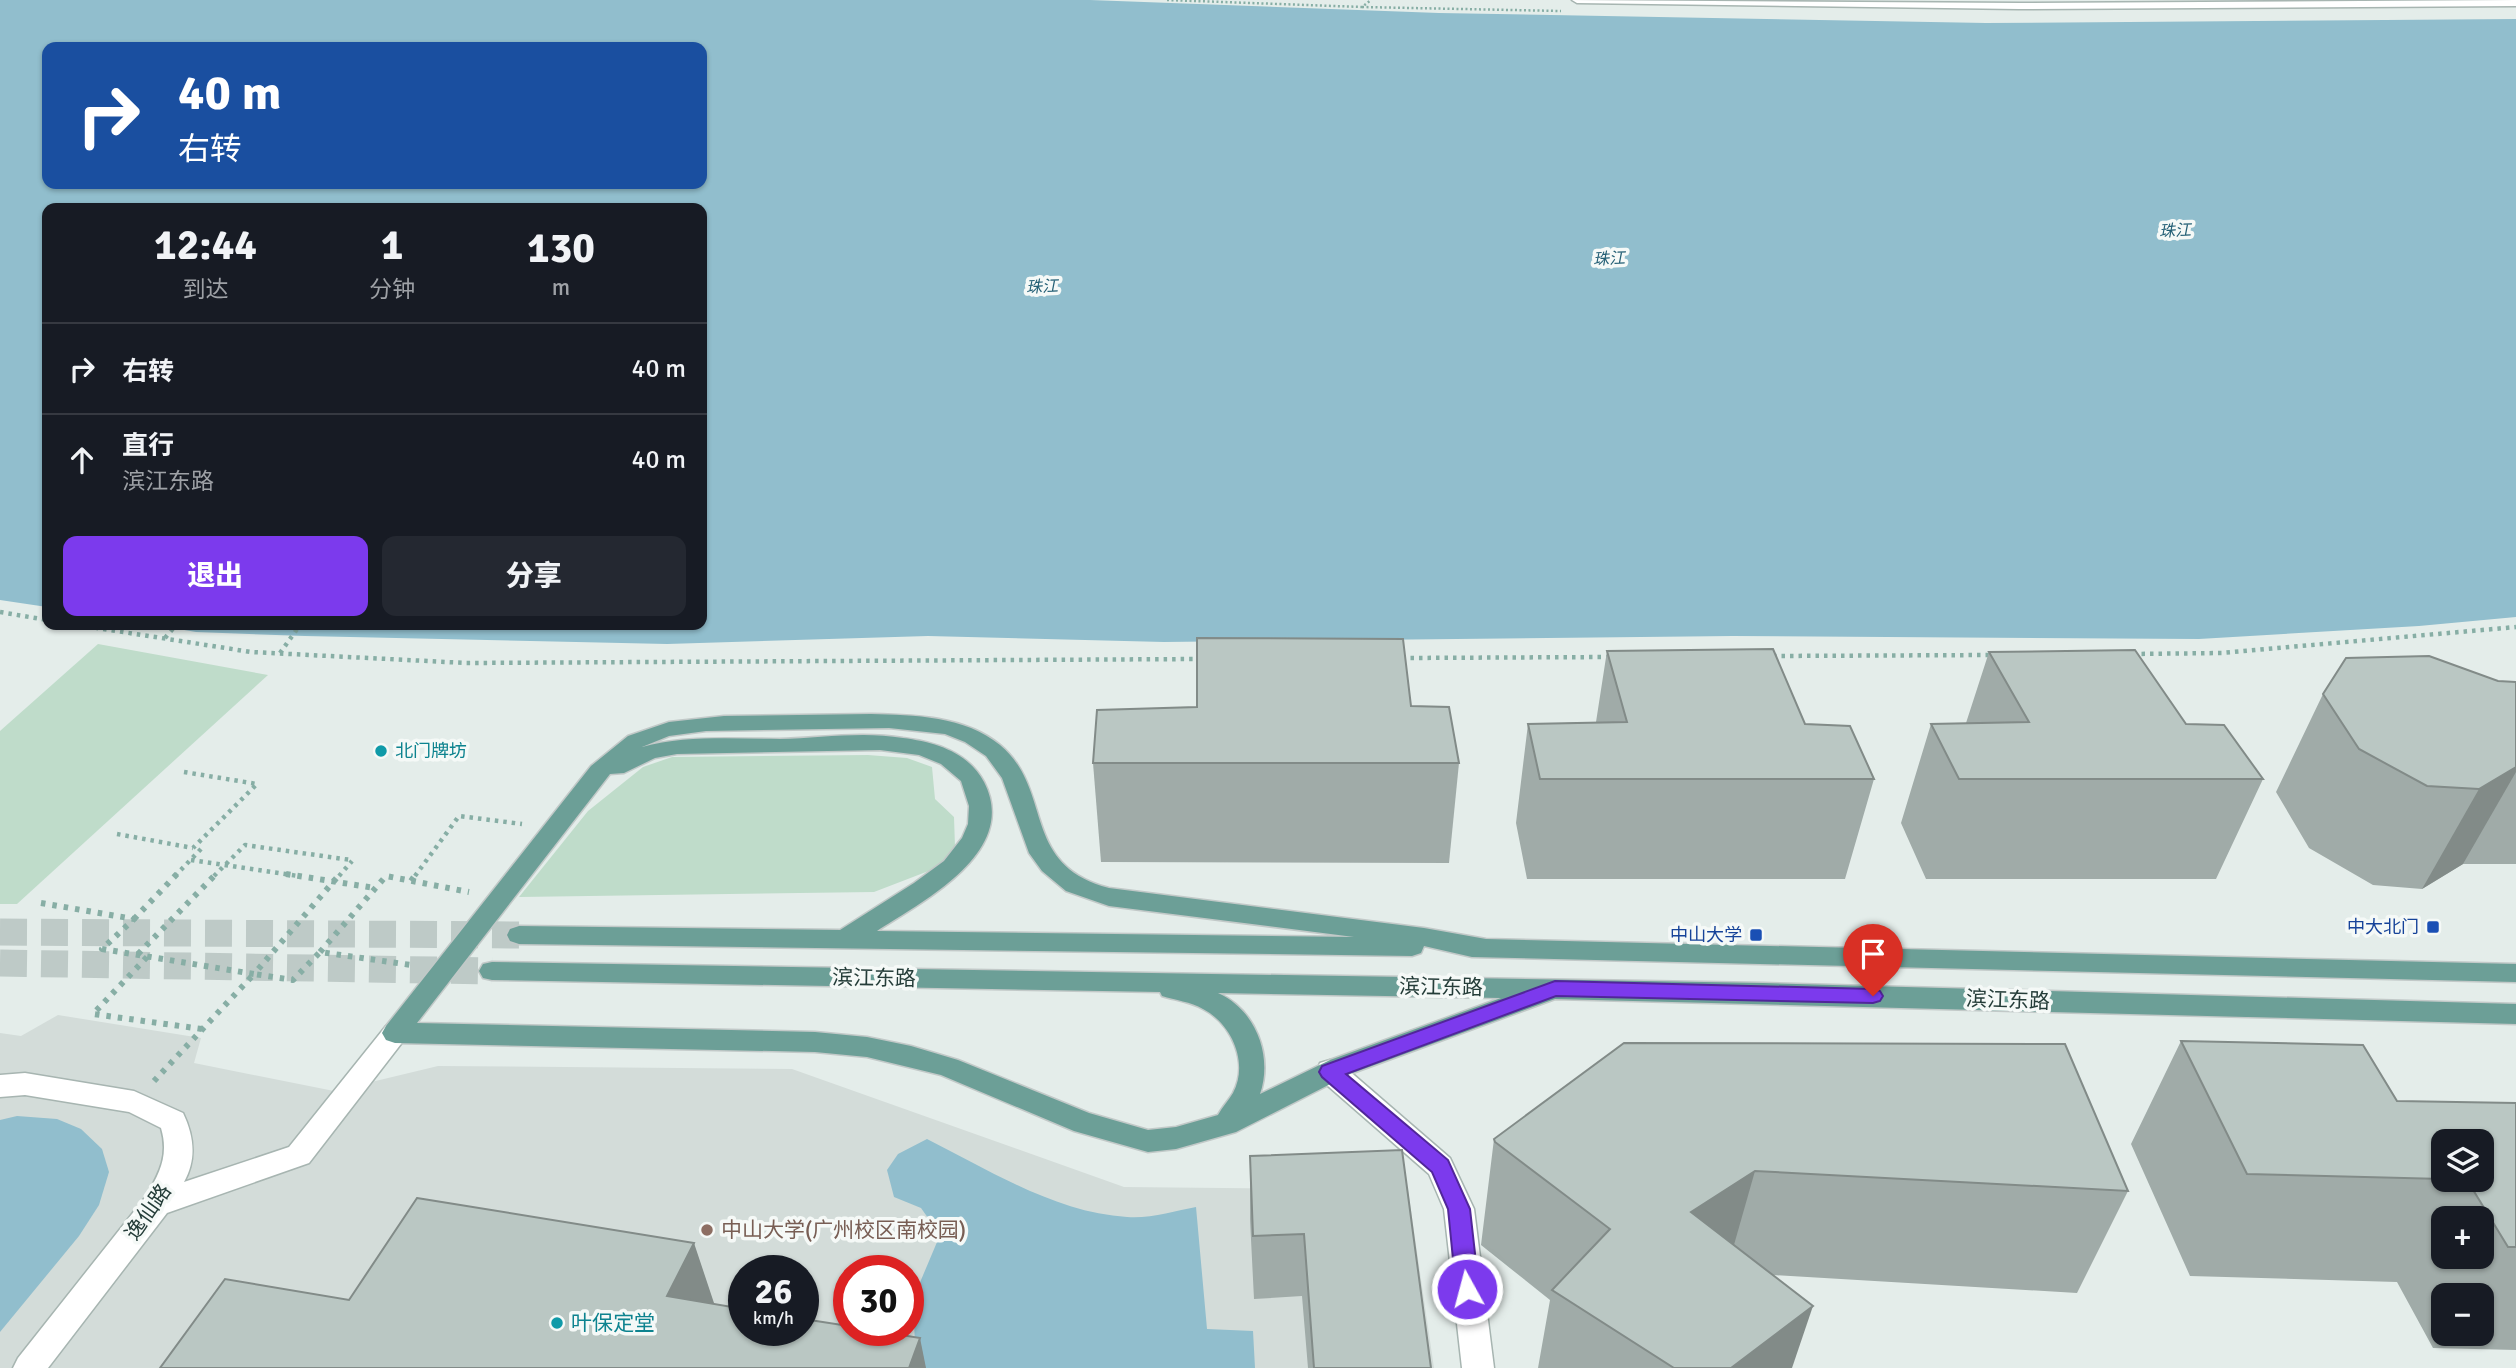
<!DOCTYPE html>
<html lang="zh">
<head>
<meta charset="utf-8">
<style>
  :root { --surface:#171b24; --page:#242831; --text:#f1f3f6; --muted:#9ea1a6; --line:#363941; --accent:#7c3aed }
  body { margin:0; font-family:Signika,"Noto Sans SC",sans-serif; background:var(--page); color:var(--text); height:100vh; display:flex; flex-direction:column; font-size:26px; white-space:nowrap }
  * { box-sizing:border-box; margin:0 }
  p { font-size:23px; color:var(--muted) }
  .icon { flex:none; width:38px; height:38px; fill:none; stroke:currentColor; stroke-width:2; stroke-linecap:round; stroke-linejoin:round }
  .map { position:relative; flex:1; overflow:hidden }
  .panel { position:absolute; left:42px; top:203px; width:665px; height:427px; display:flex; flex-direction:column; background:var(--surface); border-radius:14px; box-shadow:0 2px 5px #0004 }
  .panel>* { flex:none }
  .guide { position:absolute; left:42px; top:42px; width:665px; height:147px; border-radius:14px; box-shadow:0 2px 5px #0004; background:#1a4fa0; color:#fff; overflow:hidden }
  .controls { position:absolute; left:2431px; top:1129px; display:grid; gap:14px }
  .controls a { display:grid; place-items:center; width:63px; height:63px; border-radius:14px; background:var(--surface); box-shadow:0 2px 5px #0004; font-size:35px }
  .speed { position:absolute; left:728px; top:1255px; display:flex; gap:14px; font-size:35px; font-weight:700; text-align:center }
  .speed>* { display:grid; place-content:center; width:91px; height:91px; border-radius:50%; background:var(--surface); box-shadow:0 2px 5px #0004; line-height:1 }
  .speed small { font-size:18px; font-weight:400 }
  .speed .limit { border:10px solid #d22; background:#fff; color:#111 }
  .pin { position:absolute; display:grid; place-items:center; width:60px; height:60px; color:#fff; margin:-72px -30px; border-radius:50% 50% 50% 0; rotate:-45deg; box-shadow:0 0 7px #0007 }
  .pin .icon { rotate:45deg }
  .me { position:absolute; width:77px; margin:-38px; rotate:353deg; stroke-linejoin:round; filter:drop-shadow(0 0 5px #0008) }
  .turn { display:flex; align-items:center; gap:24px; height:147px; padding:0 21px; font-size:32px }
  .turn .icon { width:91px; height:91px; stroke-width:2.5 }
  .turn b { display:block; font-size:49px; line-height:60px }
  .eta { display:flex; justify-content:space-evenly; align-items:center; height:119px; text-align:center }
  .eta b { font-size:42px; font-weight:800; line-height:49px }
  .cta { display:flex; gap:14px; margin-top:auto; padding:14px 21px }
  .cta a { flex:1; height:80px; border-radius:14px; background:var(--accent); color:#fff; font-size:28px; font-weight:800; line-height:80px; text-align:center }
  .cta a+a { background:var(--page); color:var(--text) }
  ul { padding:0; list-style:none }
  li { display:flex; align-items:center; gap:21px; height:91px; padding:0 21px; border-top:2px solid var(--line) }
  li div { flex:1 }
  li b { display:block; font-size:26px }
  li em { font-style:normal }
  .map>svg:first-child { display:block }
</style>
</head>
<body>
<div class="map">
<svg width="2516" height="1368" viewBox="0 0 2516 1368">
  <rect width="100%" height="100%" fill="#e4edea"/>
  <path fill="#d3dcd9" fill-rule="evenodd" d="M58,1015L201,1038L194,1063L334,1091L438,1066L792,1069L1124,1187L1408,1190L1434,1368H0V1033L21,1036ZM744,1270H803V1330H744ZM849,1270H908V1330H849Z"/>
  <g fill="#bfdcca">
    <path d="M98,644L268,675L17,904H0V731Z"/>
    <path d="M868,755L907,758L932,767L935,799L954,817L955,847L939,867L874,892L519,897L588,811L643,767L672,757Z"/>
  </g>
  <g fill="#91becd" fill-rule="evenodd">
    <path d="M0,0H1090L1439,13L1986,23L2516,19V617L2419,626L2199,639L1733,636L1164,642L928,636L667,644L305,636L196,632L155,625H702V208H47V607L0,600ZM47,47H702V184H47Z"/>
    <path d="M17,1116L57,1119L81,1129L102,1149L109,1172L99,1205L79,1236L0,1332V1120Z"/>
    <path d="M927,1139C989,1170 1056,1213 1127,1217C1149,1219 1175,1211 1196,1207L1207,1329L1253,1331L1255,1368H916L913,1299L940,1235L921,1208L894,1197L887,1170L898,1154Z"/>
  </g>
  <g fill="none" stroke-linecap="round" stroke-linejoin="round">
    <g stroke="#becac7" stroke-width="27" stroke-dasharray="27 14" stroke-linecap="butt">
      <path d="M0,932L519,935"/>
      <path d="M0,963L492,971"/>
    </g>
    <g stroke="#a7b5b1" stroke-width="3">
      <g id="minor">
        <path d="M1572,0L2019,3L2516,0V6L2019,9L1577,3Z"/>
        <path d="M395,1023L404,1026L408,1033L404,1040L309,1163L167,1213L48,1368H13L18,1358L147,1195C160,1172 169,1155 161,1128L129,1112L25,1095L0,1097V1075L25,1073L134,1091L183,1113C194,1136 197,1159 184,1182L289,1147L386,1026Z"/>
        <path d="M1330,1060L1340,1063L1450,1158L1474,1209L1494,1368H1462L1444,1209L1429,1174L1320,1079L1317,1071L1320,1063Z"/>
      </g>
    </g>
    <g stroke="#c2c9c8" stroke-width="3">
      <path id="major" d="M871,714C914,715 965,716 1000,745C1054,790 1020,865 1109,888L1424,928L1486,939L2516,964V982L1472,957L1424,946L1421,953L1412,956L519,944L510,941L507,935L510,929L519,926L840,930L914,883L944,861L962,838L968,824L969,806L961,781L941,764L919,755L880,750L677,754L655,758L624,773L610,774L417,1023L815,1032L867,1037L911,1046L958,1060L1089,1113L1148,1130L1176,1127L1218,1115C1222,1107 1229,1100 1233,1093C1249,1063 1232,1024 1203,1009C1191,1002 1175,1000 1162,996L1160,992L492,980L483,978L479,971L483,964L492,962L1763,983L2516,1004V1024L1555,999L1350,1074L1236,1132L1176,1149L1148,1152L1074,1131L941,1075L867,1057L815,1052L395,1043L386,1040L382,1033L386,1026L591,766L628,736L669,722L724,716ZM889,728L945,734L965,742L986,756L1002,778L1029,853L1042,871L1066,891L1109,906L1354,937L877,931C923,901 1020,852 984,782C968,752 935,742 903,738C863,731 820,738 780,739C735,739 686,735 642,747L669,736L706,731ZM1218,993L1501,998L1330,1060L1260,1094C1273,1056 1256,1010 1218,993Z"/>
    </g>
    <g stroke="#87aea5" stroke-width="2.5" stroke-dasharray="2 2.5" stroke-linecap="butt">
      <path d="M1167,0L1362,7L1371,0"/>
      <path d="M1362,7L1561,11"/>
    </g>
    <g stroke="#87aea5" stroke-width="4.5" stroke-dasharray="3.5 5" stroke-linecap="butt">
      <path d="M0,612L47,620"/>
      <path d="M78,625L251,652L466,663L1200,659"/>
      <path d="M165,638L176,625"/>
      <path d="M280,653L300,625"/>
      <path d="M2133,654L2222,653L2516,627"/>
      <path d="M1773,656L1991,655"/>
      <path d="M1402,658L1610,657"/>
      <path d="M184,772L257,784L193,848"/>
      <path d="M117,834L193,848"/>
      <path d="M191,860L298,876"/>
      <path d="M175,876L201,849"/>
      <path d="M214,876L245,845L351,860"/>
      <path d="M339,876L352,861"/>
      <path d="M415,876L459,816L522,824"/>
    </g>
    <g stroke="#87aea5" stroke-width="6" stroke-dasharray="4.5 7" stroke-linecap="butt">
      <path d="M286,874L375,888"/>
      <path d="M411,881L416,874"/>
      <path d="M41,903L134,919L102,949L254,974L340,874"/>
      <path d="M134,919L177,874"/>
      <path d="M320,952L386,876L469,892"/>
      <path d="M138,954L216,874"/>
      <path d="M147,957L93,1014L202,1029"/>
      <path d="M154,1081L254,974L293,980L320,952L411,965"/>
    </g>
    <use href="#minor" fill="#fff" fill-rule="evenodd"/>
    <use href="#major" fill="#6c9f97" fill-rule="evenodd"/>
  </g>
  <g fill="#a0aba8" fill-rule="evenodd">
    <path d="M1607,651L1805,724L1874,779L1845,879H1527L1516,823L1528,724L1596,722Z"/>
    <path d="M1989,652L2186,724L2263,779L2216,879H1926L1901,823L1931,724L1966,723Z"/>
    <path d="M2498,681L2516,682V864H2463L2422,889L2373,885L2309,848L2276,792L2323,694Z"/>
    <path d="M1411,706L1459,763L1449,863L1101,862L1093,763Z"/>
    <path d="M2181,1041L2397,1101L2516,1103V1350L2433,1348L2397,1282L2190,1276L2131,1144ZM2443,1141L2482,1180H2443ZM2443,1218H2482V1256H2443ZM2443,1295H2482V1334H2443Z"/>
    <path d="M1494,1139L2128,1191L2077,1293L1773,1275L1792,1368H1538L1550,1300L1481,1245Z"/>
    <path d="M1250,1156L1431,1368H1308L1302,1296L1254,1299L1250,1219Z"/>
  </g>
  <g fill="#828b88">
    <path d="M2516,767V772L2463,864L2422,889L2479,789Z"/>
    <path d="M1755,1171L1726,1273L1691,1212Z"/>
    <path d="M694,1243L715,1306L667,1296Z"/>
    <path d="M1813,1306L1792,1368H1731Z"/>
    <path d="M920,1338L926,1368H909Z"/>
  </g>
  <g fill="#bac7c3" stroke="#828b88" stroke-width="2">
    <path d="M1197,638L1403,639L1411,706L1449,707L1459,763H1093L1097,710L1197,707Z"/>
    <path d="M1773,649L1805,724L1850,726L1874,779H1540L1528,724L1627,722L1607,651Z"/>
    <path d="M2135,650L2186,724L2224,725L2263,779H1959L1931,724L2029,722L1989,652Z"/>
    <path d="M2429,656L2498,681L2516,682V767L2479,789L2427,786L2359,749L2323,694L2346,658Z"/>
    <path d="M2181,1041L2363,1045L2397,1101L2516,1103V1247H2508L2467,1180H2482V1141H2443V1179L2247,1174Z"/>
    <path d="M1624,1043L2065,1044L2128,1191L1755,1171L1691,1212L1813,1306L1731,1368H1674L1552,1290L1610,1229L1495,1142L1494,1139Z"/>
    <path d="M1402,1150L1431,1368H1314L1304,1234L1253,1236L1250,1156Z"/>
    <path d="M417,1198L694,1243L667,1296L744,1309V1330H803V1319L849,1326V1330H871L920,1338L909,1368H160L225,1279L349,1300Z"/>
  </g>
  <path fill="#7c3aed" stroke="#51269a" stroke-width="2" d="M1555,981L1873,989L1880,991L1883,996L1880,1001L1873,1003L1556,996L1346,1074L1448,1160L1470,1209L1479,1289L1475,1296L1467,1299L1459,1296L1456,1289L1448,1209L1432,1172L1322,1077L1319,1072L1322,1066Z"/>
  <g fill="#0f9aa8" stroke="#f5f9f7" stroke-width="2.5">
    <circle cx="381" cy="751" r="7"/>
    <circle cx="557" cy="1323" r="7"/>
  </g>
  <g fill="#1a4fb4" stroke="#f5f9f7" stroke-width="2.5">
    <rect x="2426" y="920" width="14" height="14" rx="3.5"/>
    <rect x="1749" y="928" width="14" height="14" rx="3.5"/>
  </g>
  <circle fill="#8d6e63" stroke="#f5f9f7" stroke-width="2.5" cx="707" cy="1230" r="7"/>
  <g text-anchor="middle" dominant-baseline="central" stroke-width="7" stroke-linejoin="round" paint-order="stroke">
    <g font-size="16" font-style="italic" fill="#235f75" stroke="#f5f9f7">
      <text transform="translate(2175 231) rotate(-3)">珠江</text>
      <text transform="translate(1609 259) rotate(-3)">珠江</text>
      <text transform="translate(1042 287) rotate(-3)">珠江</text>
    </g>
    <g font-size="18" fill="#0d838f" stroke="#f5f9f7" text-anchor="start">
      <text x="395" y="751">北门牌坊</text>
    </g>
    <g font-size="18" fill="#164399" stroke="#f5f9f7" text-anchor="end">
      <text x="2419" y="927">中大北门</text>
      <text x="1742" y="935">中山大学</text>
    </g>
    <g font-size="21" fill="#253d39" stroke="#f5f9f7">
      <text transform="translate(874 978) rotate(1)">滨江东路</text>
      <text transform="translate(1441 987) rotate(1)">滨江东路</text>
      <text transform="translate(2008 1000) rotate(2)">滨江东路</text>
      <text transform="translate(148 1212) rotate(-55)">逸仙路</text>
    </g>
    <g font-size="21" fill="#785e54" stroke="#f5f9f7" text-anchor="start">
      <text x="721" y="1230">中山大学(广州校区南校园)</text>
    </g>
    <g font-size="21" fill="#0d838f" stroke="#f5f9f7" text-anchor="start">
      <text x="571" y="1323">叶保定堂</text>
    </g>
  </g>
</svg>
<div class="controls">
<a><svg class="icon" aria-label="layers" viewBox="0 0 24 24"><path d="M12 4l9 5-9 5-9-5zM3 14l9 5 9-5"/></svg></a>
<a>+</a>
<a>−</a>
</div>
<div class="speed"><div>26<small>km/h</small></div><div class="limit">30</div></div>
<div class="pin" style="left:1873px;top:996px;background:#d93025"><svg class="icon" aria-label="arrive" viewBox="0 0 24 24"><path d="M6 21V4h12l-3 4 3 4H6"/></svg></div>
<svg class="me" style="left:1467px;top:1289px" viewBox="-20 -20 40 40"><circle r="17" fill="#7c3aed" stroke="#fff" stroke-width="3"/><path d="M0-11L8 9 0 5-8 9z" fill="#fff"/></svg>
<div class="guide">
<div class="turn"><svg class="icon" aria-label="right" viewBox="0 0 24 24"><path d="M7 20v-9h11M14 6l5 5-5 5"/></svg><div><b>40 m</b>右转</div></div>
</div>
<section class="panel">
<div class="eta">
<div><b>12:44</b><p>到达</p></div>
<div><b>1</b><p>分钟</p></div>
<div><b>130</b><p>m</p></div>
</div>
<ul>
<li><svg class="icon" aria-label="right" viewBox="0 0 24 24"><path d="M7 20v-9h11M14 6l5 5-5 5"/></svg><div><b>右转</b></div><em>40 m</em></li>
<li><svg class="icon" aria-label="ahead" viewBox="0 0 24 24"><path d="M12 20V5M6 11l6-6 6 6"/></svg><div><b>直行</b><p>滨江东路</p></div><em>40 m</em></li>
</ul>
<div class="cta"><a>退出</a><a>分享</a></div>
</section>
</div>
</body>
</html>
